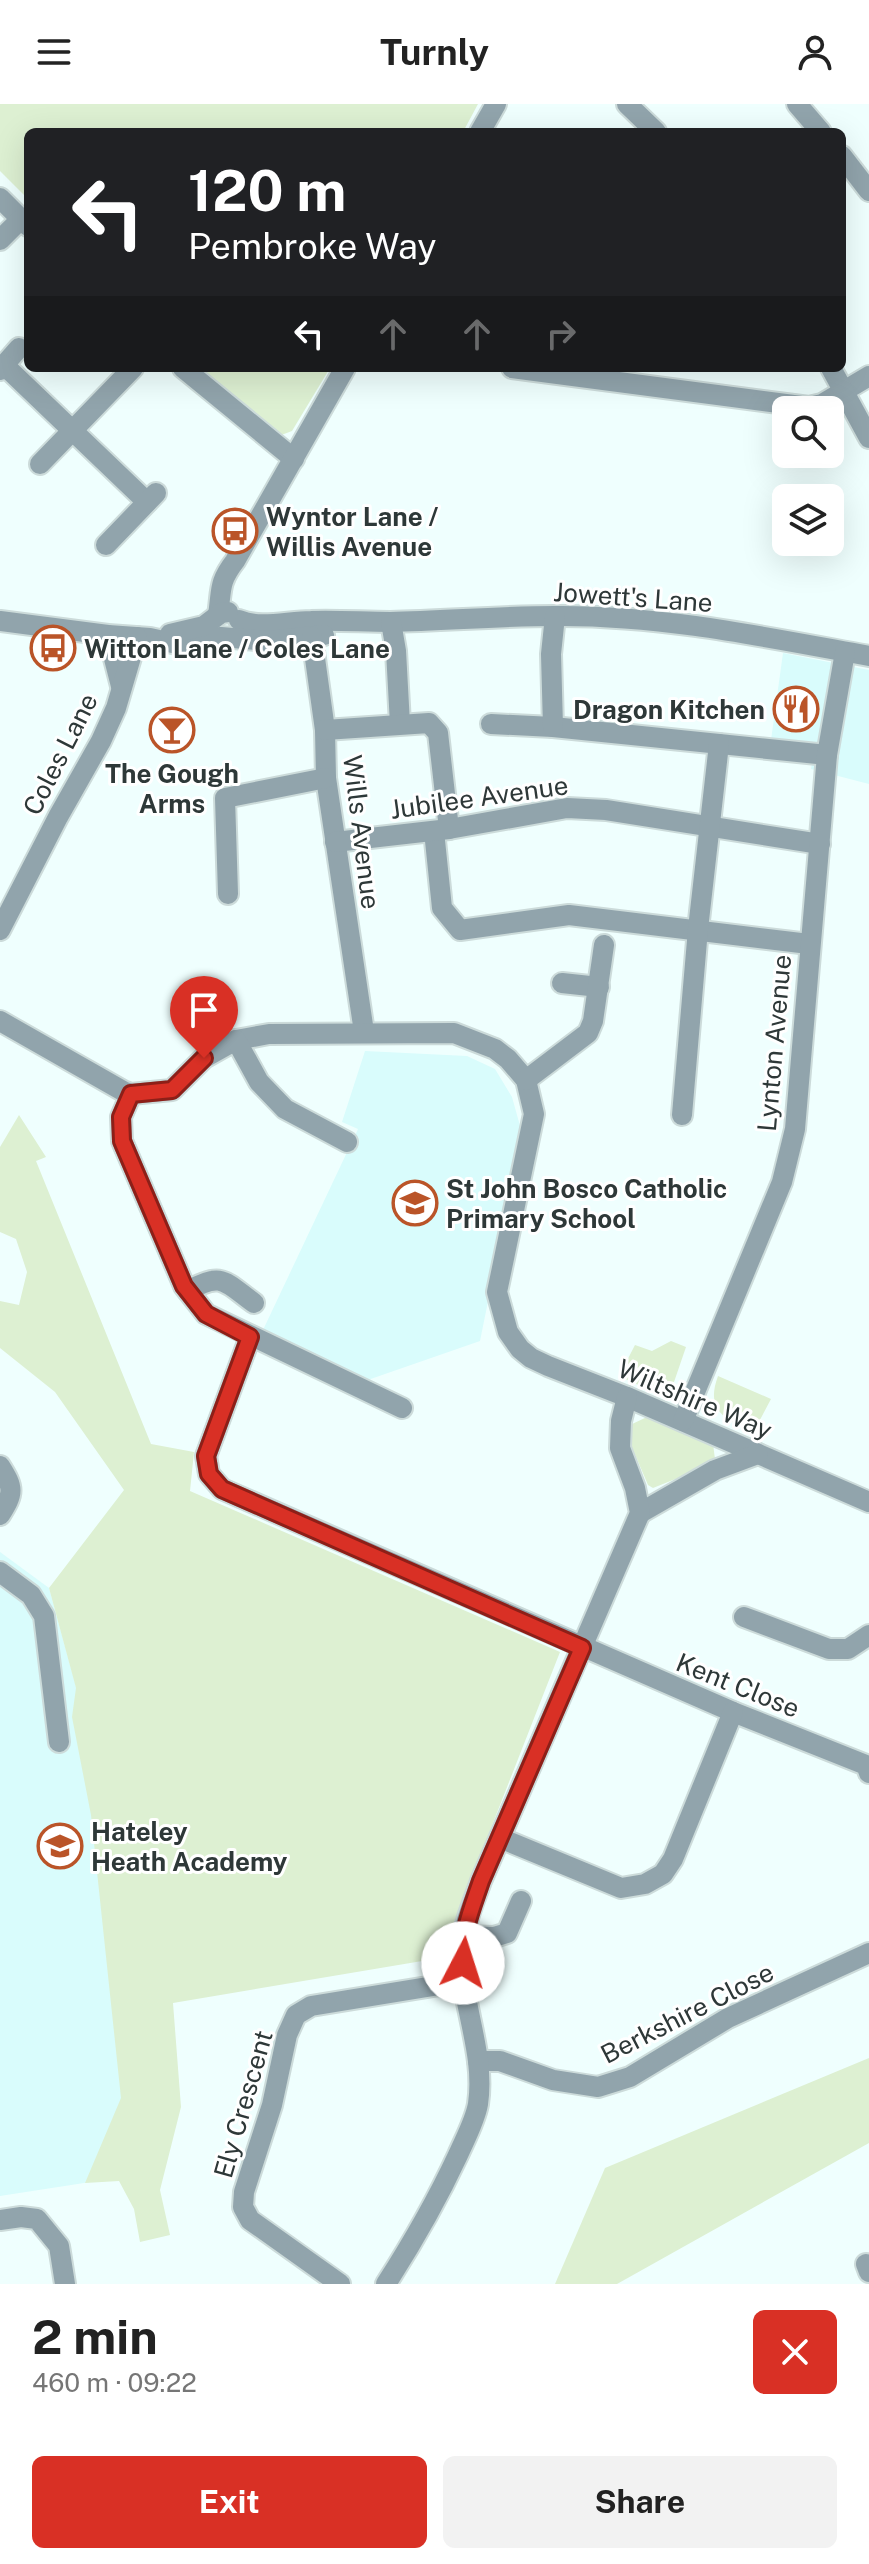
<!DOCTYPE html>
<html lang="en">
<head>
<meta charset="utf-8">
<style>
  :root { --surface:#fff; --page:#f2f2f2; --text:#222; --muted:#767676; --accent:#d93025 }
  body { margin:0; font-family:"Public Sans",sans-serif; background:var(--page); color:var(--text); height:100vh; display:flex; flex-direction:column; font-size:30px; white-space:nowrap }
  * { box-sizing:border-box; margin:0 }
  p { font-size:26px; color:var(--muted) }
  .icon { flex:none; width:44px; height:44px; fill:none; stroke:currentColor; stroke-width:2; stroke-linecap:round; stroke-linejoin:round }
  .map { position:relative; height:2180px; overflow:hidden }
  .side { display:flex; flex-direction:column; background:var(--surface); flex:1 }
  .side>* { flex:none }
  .top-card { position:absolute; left:24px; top:24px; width:822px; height:244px; border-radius:12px; box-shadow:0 8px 32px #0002; background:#202124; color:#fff; overflow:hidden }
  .tools { position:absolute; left:772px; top:292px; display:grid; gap:16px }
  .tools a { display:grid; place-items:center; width:72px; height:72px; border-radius:12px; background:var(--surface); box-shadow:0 8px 32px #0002; font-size:40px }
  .pin { position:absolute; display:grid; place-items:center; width:68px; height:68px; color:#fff; margin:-82px -34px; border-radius:50% 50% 50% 0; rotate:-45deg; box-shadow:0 0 8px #0007 }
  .pin .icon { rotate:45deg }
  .me { position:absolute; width:88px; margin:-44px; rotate:5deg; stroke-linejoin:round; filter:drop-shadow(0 0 6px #0008) }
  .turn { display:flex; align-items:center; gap:28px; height:168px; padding:0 32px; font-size:36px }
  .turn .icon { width:104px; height:104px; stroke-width:2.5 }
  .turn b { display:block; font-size:56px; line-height:68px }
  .lanes { display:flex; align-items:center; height:76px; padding:0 32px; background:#0003; justify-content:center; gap:40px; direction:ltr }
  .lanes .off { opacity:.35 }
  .round { display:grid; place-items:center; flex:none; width:84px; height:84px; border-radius:12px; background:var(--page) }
  .headline { display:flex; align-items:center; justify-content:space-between; height:136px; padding:0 32px }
  h1 { font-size:48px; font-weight:700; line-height:60px }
  .action { display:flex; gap:16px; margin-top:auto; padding:16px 32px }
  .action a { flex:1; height:92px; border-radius:12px; background:var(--accent); color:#fff; font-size:32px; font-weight:700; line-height:92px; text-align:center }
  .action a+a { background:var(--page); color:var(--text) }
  header { display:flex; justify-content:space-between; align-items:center; height:104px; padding:0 32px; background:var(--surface); font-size:36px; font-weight:700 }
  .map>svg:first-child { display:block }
</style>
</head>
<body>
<header><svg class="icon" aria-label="menu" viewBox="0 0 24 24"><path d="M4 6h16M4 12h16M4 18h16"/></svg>Turnly<svg class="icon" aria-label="person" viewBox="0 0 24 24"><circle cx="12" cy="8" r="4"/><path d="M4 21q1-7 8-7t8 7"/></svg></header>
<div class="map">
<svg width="869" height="2180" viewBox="0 0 869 2180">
  <rect width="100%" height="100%" fill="#effffe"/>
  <g fill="#d9fcfc">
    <path d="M783,549L869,566V680L811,665L815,641L771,636Z"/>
    <path d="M365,947L467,952L495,965L512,993L522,1029L480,1237L362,1278L263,1226L358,1025L342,1018Z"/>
    <path d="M0,1448L49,1484L163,1901L97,2077L0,2092Z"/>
  </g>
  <g fill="#ddf0d2">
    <path d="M0,0H478L463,28H28V95L0,67Z"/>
    <path d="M197,264H330L292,327L276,333Z"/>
    <path d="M19,1011L46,1053L36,1057L151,1340L194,1348L190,1387L560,1548L440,1854L173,1899L181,2003L160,2086L170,2131L140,2138L134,2105L119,2077L85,2079L121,1994L91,1711L72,1613L76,1584L49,1484L124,1386L55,1288L0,1244V1197L19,1201L27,1168L16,1135L0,1128V1043Z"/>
    <path d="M671,1237L686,1243L674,1278L651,1287L619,1272L635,1241L652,1247Z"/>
    <path d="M718,1272L771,1295L753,1329C725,1315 705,1307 718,1272Z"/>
    <path d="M647,1313L713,1340L715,1355L698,1366L653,1384L648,1381L628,1334L630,1321Z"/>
    <path d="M869,1954V2039L617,2180H555L605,2064Z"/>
  </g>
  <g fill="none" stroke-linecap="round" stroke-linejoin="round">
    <g stroke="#ccdbda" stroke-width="24">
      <g id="minor">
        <path d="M627,0L656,28"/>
        <path d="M797,0L821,28"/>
        <path d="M480,28L496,0"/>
        <path d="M842,52L869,87"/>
        <path d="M0,94L28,122"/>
        <path d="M0,136L21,115"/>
        <path d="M4,261L19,244"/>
        <path d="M183,264L294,355"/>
        <path d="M512,264L809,303L822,300L869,272"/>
        <path d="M831,264L869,334"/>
        <path d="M0,266L4,261L147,398"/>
        <path d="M40,360L133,264"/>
        <path d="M106,441L156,389"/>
        <path d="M218,511C222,486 218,479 235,457L345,264"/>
        <path d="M239,516C261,525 287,517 311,517C337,516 364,518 390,518C445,517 500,512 555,512C661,511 765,533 869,552"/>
        <path d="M0,517L108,531L150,534L177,540L221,533L268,537L324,531"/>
        <path d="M391,518L396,547L400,620"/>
        <path d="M170,530L204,522L221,509L228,508"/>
        <path d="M108,531L121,582"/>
        <path d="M312,533L325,626L326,674L364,928"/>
        <path d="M491,620L553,623L827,651"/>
        <path d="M553,623L551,550L555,512"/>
        <path d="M325,626L429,619L438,629L449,725"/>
        <path d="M434,727L442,804L460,826L569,811L809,840"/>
        <path d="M335,738L449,725L567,704L606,706L820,740"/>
        <path d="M228,790L225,694L326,674"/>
        <path d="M0,826L58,713L101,637L116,604L137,533"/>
        <path d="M562,879L599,883"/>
        <path d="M0,917L123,987L131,990L172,986L204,954L236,936L269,930L454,929L495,945L508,955L526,976L534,1010L497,1188L508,1228L520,1245L531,1254L548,1262L627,1293L869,1398"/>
        <path d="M236,936L259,978L285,1005L347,1038"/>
        <path d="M526,976L588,929L593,917L604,841"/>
        <path d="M131,990L121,1013L122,1037L184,1182L206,1210L402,1304"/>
        <path d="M682,1011L698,825L719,640"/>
        <path d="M188,1187C222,1167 225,1178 254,1199"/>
        <path d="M250,1233L206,1352L209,1370L222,1385L733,1608L866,1661L869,1669"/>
        <path d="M683,1317L782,1078L795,1025L827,651L845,548"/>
        <path d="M0,1362C14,1384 14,1389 0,1411"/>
        <path d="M640,1409L715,1366L758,1350"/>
        <path d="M0,1468L31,1491L44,1512L59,1638"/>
        <path d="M744,1513L829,1545H848L869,1531"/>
        <path d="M500,1734L621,1784L645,1780L663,1770L673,1755L733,1608"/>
        <path d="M464,1832L494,1833L507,1829L521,1797"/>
        <path d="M478,1957H500L553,1976L598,1983L630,1973L728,1914L869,1849"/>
        <path d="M0,2116L21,2113L37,2115L59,2142L65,2180"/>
        <path d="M866,2160L869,2168"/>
        <path d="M340,2180L250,2116L243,2103L244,2088L272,2001L287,1931L296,1911L311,1902L464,1877"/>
        <path d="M386,2180C413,2138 437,2096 458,2051C465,2035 475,2017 478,2000C486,1946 458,1895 462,1841C464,1819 474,1797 481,1777L640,1409L635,1384L620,1344L621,1317L627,1293"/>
      </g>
    </g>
    <use href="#minor" stroke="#91a4ac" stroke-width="20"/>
  </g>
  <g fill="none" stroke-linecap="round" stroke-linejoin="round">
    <g stroke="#8d1f18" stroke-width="20">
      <path id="route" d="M204,954L172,986L131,990L121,1013L122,1037L184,1182L206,1210L250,1233L206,1352L209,1370L222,1385L582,1544L481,1777C472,1804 461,1829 463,1859"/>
    </g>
    <use href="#route" stroke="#d93025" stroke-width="14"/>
  </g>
  <defs>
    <g id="bus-ring" transform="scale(2.3)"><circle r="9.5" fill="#fff" stroke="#ba5428" stroke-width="1.5"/><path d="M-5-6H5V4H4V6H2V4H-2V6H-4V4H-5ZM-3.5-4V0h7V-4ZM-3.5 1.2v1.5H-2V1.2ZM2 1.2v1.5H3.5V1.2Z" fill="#ba5428"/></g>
    <g id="restaurant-ring" transform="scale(2.3)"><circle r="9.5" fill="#fff" stroke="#ba5428" stroke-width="1.5"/><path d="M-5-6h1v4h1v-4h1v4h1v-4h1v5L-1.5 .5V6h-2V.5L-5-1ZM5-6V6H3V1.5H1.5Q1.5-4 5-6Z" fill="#ba5428"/></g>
    <g id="bar-ring" transform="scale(2.3)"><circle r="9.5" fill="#fff" stroke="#ba5428" stroke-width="1.5"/><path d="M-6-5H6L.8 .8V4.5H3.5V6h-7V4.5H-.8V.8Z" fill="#ba5428"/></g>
    <g id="school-ring" transform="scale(2.3)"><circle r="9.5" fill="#fff" stroke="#ba5428" stroke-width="1.5"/><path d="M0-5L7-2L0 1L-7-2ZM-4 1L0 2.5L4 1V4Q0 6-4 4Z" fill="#ba5428"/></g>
  </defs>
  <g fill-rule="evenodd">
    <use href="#bus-ring" x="235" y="427"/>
    <use href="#bus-ring" x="53" y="544"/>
    <use href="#restaurant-ring" x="796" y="605"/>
    <use href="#bar-ring" x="172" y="626"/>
    <use href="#school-ring" x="415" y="1099"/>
    <use href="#school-ring" x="60" y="1742"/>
  </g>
  <g text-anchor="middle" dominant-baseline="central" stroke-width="6" stroke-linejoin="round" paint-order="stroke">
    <g font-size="26" font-weight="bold" fill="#2e3838" stroke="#fff" text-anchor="start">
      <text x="266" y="412">Wyntor Lane /<tspan x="266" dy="30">Willis Avenue</tspan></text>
      <text x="84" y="544">Witton Lane / Coles Lane</text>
      <text x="765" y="605" text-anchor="end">Dragon Kitchen</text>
      <text x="172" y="669" text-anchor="middle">The Gough<tspan x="172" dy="30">Arms</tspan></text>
      <text x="446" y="1084">St John Bosco Catholic<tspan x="446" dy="30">Primary School</tspan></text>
      <text x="91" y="1727">Hateley<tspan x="91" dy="30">Heath Academy</tspan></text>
    </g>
    <g font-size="26" fill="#2e3838" stroke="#fff">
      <text transform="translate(633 493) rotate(4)">Jowett's Lane</text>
      <text transform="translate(60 650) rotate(-63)">Coles Lane</text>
      <text transform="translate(479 693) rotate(-8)">Jubilee Avenue</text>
      <text transform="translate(362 728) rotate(83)">Wills Avenue</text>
      <text transform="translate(774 939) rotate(-85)">Lynton Avenue</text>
      <text transform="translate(695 1295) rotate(23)">Wiltshire Way</text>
      <text transform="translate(738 1581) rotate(22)">Kent Close</text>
      <text transform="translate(687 1909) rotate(-27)">Berkshire Close</text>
      <text transform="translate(243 2000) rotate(-74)">Ely Crescent</text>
    </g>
  </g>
</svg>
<div class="tools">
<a><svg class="icon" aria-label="search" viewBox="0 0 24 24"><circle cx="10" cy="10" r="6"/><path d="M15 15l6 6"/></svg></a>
<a><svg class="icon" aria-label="layers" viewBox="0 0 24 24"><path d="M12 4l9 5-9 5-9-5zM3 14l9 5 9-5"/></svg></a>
</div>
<div class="pin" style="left:204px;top:954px;background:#d93025"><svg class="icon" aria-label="arrive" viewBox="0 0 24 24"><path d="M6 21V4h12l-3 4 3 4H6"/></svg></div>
<svg class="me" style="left:463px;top:1859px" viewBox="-20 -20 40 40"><circle r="19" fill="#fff"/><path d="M0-13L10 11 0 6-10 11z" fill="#d93025"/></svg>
<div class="top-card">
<div class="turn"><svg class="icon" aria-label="left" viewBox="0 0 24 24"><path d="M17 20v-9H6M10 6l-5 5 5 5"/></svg><div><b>120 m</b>Pembroke Way</div></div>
<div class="lanes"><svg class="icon" aria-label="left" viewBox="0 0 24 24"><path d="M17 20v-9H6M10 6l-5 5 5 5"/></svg><svg class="icon off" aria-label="ahead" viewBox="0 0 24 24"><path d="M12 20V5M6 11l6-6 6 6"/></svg><svg class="icon off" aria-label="ahead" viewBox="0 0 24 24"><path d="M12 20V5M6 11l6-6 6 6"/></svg><svg class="icon off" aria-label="right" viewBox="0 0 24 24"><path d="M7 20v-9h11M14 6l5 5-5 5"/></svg></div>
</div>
</div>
<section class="side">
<div class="headline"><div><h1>2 min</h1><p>460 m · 09:22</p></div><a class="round" style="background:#d93025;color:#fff"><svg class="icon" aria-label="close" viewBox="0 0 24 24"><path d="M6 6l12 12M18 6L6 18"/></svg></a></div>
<div class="action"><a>Exit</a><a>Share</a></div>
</section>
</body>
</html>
